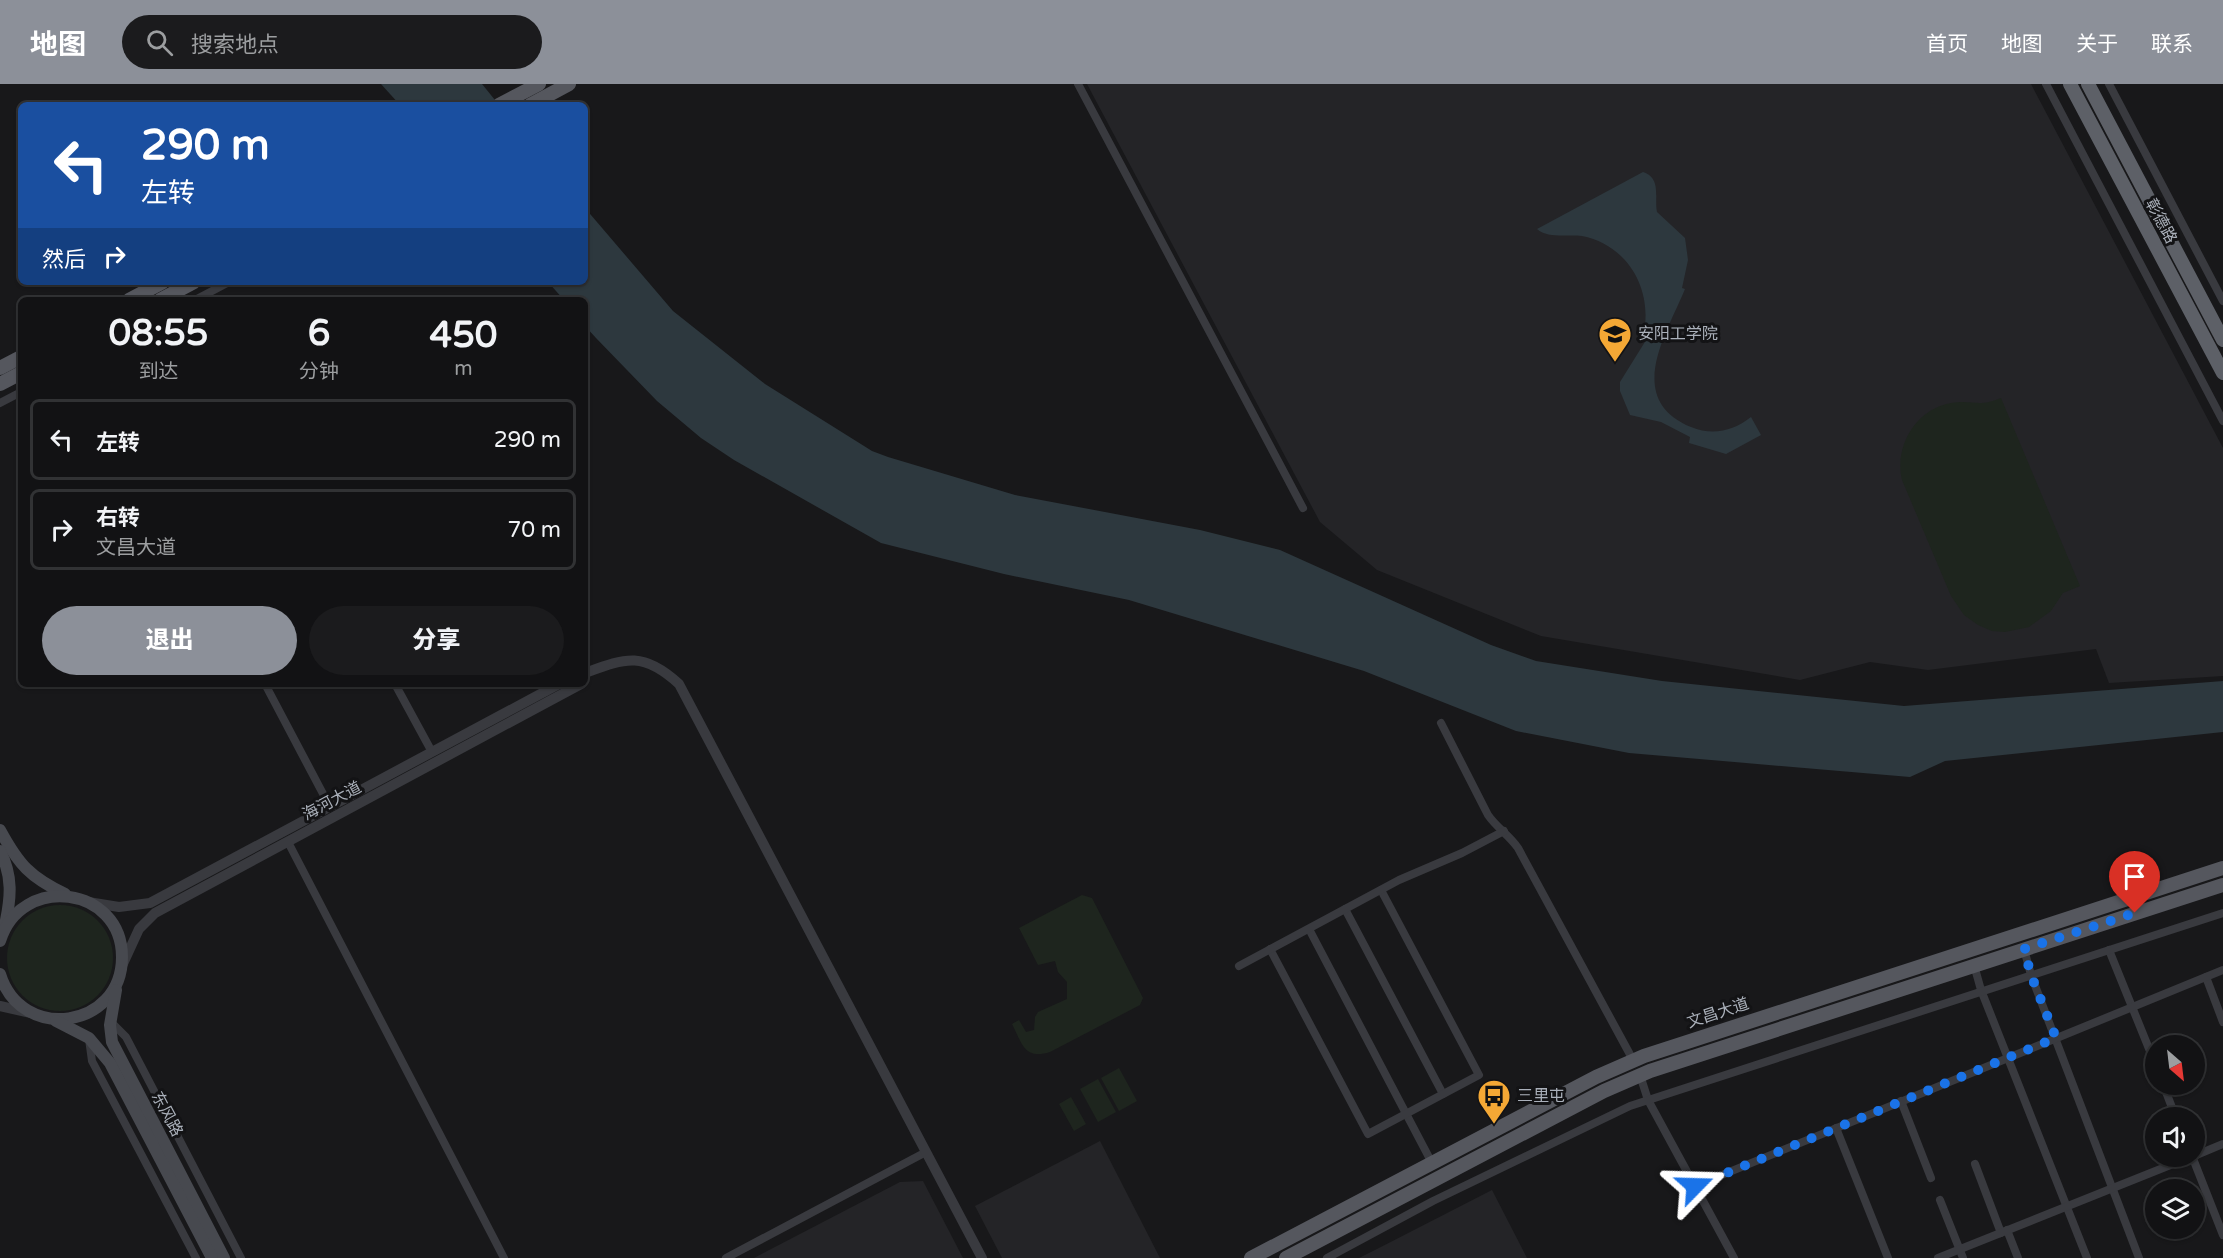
<!DOCTYPE html>
<html lang="zh">
<head>
<meta charset="utf-8">
<style>
  :root { --surface:#121214; --page:#1b1b1d; --text:#f1f3f6; --muted:#9c9ea0; --line:#313234; --accent:#8c9099 }
  body { margin:0; font-family:"Varela Round","Noto Sans SC",sans-serif; background:var(--page); color:var(--text); height:100vh; display:flex; flex-direction:column; font-size:22px; white-space:nowrap }
  * { box-sizing:border-box; margin:0 }
  p { font-size:20px; color:var(--muted) }
  .icon { flex:none; width:33px; height:33px; fill:none; stroke:currentColor; stroke-width:2; stroke-linecap:round; stroke-linejoin:round }
  .map { position:relative; flex:1; overflow:hidden }
  .details { position:absolute; left:18px; top:213px; width:570px; height:390px; display:flex; flex-direction:column; background:var(--surface); border-radius:9px; box-shadow:0 2px 4px #0004,0 0 0 2px var(--line) }
  .details>* { flex:none }
  .hud { position:absolute; left:18px; top:18px; width:570px; height:183px; border-radius:9px; box-shadow:0 2px 4px #0004,0 0 0 2px var(--line); background:#1a4fa0; color:#fff; overflow:hidden }
  .needle { width:39px; rotate:152deg }
  .buttons { position:absolute; left:2145px; top:951px; display:grid; gap:12px }
  .buttons a { display:grid; place-items:center; width:60px; height:60px; border-radius:50%; background:var(--surface); box-shadow:0 2px 4px #0004,0 0 0 2px var(--line); font-size:30px }
  .pin { position:absolute; display:grid; place-items:center; width:51px; height:51px; color:#fff; margin:-62px -26px; border-radius:50% 50% 50% 0; rotate:-45deg; box-shadow:0 0 6px #0007 }
  .pin .icon { rotate:45deg }
  .me { position:absolute; width:66px; margin:-33px; rotate:68deg; stroke-linejoin:round; filter:drop-shadow(0 0 4px #0008) }
  .turn { display:flex; align-items:center; gap:21px; height:126px; padding:0 24px; font-size:27px }
  .turn .icon { width:78px; height:78px; stroke-width:2.5 }
  .turn b { display:block; font-size:42px; line-height:51px }
  .then { display:flex; align-items:center; height:57px; padding:0 24px; background:#0003; gap:12px; font-size:22px }
  .eta { display:flex; justify-content:space-evenly; align-items:center; height:102px; text-align:center }
  .eta b { font-size:36px; font-weight:800; line-height:42px }
  .primary-button { display:flex; gap:12px; margin-top:auto; padding:12px 24px }
  .primary-button a { flex:1; height:69px; border-radius:36px; background:var(--accent); color:#fff; font-size:24px; font-weight:800; line-height:69px; text-align:center }
  .primary-button a+a { background:var(--page); color:var(--text) }
  ul { padding:0; list-style:none }
  li { display:flex; align-items:center; gap:18px; height:81px; margin:0 12px 9px; padding:0 12px; border:3px solid var(--line); border-radius:9px }
  li div { flex:1 }
  li b { display:block; font-size:22px }
  li em { font-style:normal }
  header { display:flex; align-items:center; gap:36px; box-sizing:border-box; height:84px; padding:0 30px; background:var(--accent); color:#fff }
  header strong { font-size:28px }
  nav { display:flex; gap:33px; margin-inline-start:auto; font-size:21px }
  .search { width:420px; height:54px; background:var(--page); display:flex; align-items:center; gap:15px; box-sizing:border-box; padding:0 21px; border-radius:33px; color:var(--muted); font-size:22px }
  .map>svg:first-child { display:block }
</style>
</head>
<body>
<header>
<strong>地图</strong>
<div class="search"><svg class="icon" aria-label="search" viewBox="0 0 24 24"><circle cx="10" cy="10" r="6"/><path d="M15 15l6 6"/></svg>搜索地点</div>
<nav><a>首页</a><a>地图</a><a>关于</a><a>联系</a></nav>
</header>
<div class="map">
<svg width="2223" height="1174" viewBox="0 0 2223 1174">
  <rect width="100%" height="100%" fill="#18181a"/>
  <g fill="#242427">
    <path d="M1087,0H2031L2223,364V592L2109,599L2096,565L1928,586L1870,578L1800,596L1541,552L1377,486L1320,438Z"/>
    <path d="M1100,1057L1160,1174H1002L975,1122Z"/>
    <path d="M923,1097L963,1174H754L900,1098Z"/>
    <path d="M1492,1106L1527,1174H1359L1377,1165Z"/>
  </g>
  <g fill="#1e251e">
    <path d="M2001,314L2080,502L2063,509L2051,527L2029,543L2005,548L1992,547L1978,541L1964,531L1951,512L1902,396C1894,362 1916,325 1951,319C1973,315 1977,324 2001,314Z"/>
    <path d="M1082,811L1092,814L1143,914L1140,921L1050,968C1024,976 1022,959 1012,940L1019,936L1026,948L1034,946L1035,933L1038,928L1067,915V898L1058,888L1055,877L1038,881L1019,844Z"/>
    <circle cx="60" cy="874" r="53"/>
    <path d="M1119,984L1137,1017L1119,1027L1101,994Z"/>
    <path d="M1098,995L1116,1028L1098,1038L1080,1005Z"/>
    <path d="M1071,1013L1086,1040L1074,1047L1059,1020Z"/>
  </g>
  <g fill="#2d383e">
    <path d="M381,0H482L499,21H400Z"/>
    <path d="M1643,88C1662,94 1654,114 1657,128L1685,154L1688,176L1682,204L1685,205C1666,251 1624,315 1691,343C1713,352 1733,347 1751,333L1761,351L1726,370L1689,359L1690,353L1661,338L1630,331L1620,307V298L1648,253L1643,252C1654,208 1629,161 1582,152C1568,150 1548,155 1537,145Z"/>
    <path d="M585,124L673,227L765,300L872,367L888,373L1015,411L1200,446L1280,466L1491,561L1536,577L1662,597L1904,622L2223,597V648L1945,677L1910,693L1629,669L1516,647L1364,587L1129,516L1004,490L881,459L734,376L701,354L657,317L596,254L585,242V216H564L548,198H585Z"/>
  </g>
  <g fill="none" stroke-linecap="round" stroke-linejoin="round">
    <g stroke="#393a3f" stroke-width="8">
      <path d="M1078,0L1303,424"/>
      <path d="M2046,0L2223,337"/>
      <path d="M2109,0L2223,217"/>
      <path d="M195,216L229,198"/>
      <path d="M0,319L21,308"/>
      <path d="M265,600L330,723"/>
      <path d="M395,600L432,668"/>
      <path d="M1441,639L1488,731C1497,744 1509,751 1518,764L1633,976"/>
      <path d="M288,758L504,1174"/>
      <path d="M1345,825L1443,1010"/>
      <path d="M1309,845L1432,1079"/>
      <path d="M1270,865L1368,1050L1479,991L1381,806"/>
      <path d="M2024,865L2031,891L2139,1174"/>
      <path d="M2109,866L2156,982"/>
      <path d="M1974,881L1981,906L2087,1174"/>
      <path d="M1239,882L1399,796L1462,769L1504,747"/>
      <path d="M2206,893L2223,938"/>
      <path d="M110,937L126,953L241,1174"/>
      <path d="M89,955L92,977L196,1174"/>
      <path d="M1640,991L1648,1016L1734,1174"/>
      <path d="M2163,1000L2176,1034"/>
      <path d="M1901,1017L1931,1094"/>
      <path d="M1836,1044L1888,1174"/>
      <path d="M2192,1072L2223,1151"/>
      <path d="M2194,1072L2223,1060"/>
      <path d="M1975,1080L2001,1149"/>
      <path d="M1695,1102L2223,886"/>
      <path d="M1940,1116L1963,1174"/>
      <path d="M2007,1146L2018,1174"/>
      <path d="M726,1174L926,1068"/>
      <path d="M1327,1174L1433,1117L1630,1022L2223,829"/>
      <path d="M1938,1174L2193,1072"/>
    </g>
    <g stroke="#393a3f" stroke-width="10">
      <path d="M585,589C626,574 643,567 679,600L982,1174"/>
      <path d="M88,818L119,823L150,819L559,600"/>
      <path d="M122,882L139,845L155,829L581,600"/>
      <path d="M0,922L31,929"/>
    </g>
    <g stroke="#47494f" stroke-width="12">
      <path d="M0,746C19,781 30,793 65,810"/>
      <path d="M0,767C13,792 11,814 5,841"/>
      <path d="M0,857C21,789 122,802 122,873C122,945 21,959 0,890"/>
      <path d="M116,906L110,941L112,958L224,1174"/>
      <path d="M56,937L89,954L110,979L212,1174"/>
    </g>
    <g stroke="#55575e" stroke-width="14">
      <path d="M499,21L539,0"/>
      <path d="M530,21L569,0"/>
      <path d="M129,216L163,198"/>
      <path d="M160,216L194,198"/>
      <path d="M0,284L21,273"/>
      <path d="M0,300L21,289"/>
      <path d="M1251,1174L1596,993L1644,972L2223,784"/>
      <path d="M1286,1174L1604,1007L1650,987L2223,801"/>
    </g>
    <g stroke="#5d6067" stroke-width="14">
      <path d="M2070,0L2223,289"/>
      <path d="M2088,0L2223,256"/>
    </g>
  </g>
  <g fill="none" stroke-linecap="round" stroke-linejoin="round">
    <path stroke="#1a73e8" stroke-width="10" stroke-dasharray="0 18" d="M1695,1102L2056,954L2031,891L2024,865L2135,829"/>
  </g>
  <defs>
    <g id="university-pin" transform="scale(1.725)"><path d="M0 17L-7.5 6A9.5 9.5 0 1 1 7.5 6Z" fill="#f4a835" stroke="#131315"/><path d="M0-5L7-2L0 1L-7-2ZM-4 1L0 2.5L4 1V4Q0 6-4 4Z" fill="#111"/></g>
    <g id="bus-pin" transform="scale(1.725)"><path d="M0 17L-7.5 6A9.5 9.5 0 1 1 7.5 6Z" fill="#f4a835" stroke="#131315"/><path d="M-5-6H5V4H4V6H2V4H-2V6H-4V4H-5ZM-3.5-4V0h7V-4ZM-3.5 1.2v1.5H-2V1.2ZM2 1.2v1.5H3.5V1.2Z" fill="#111"/></g>
  </defs>
  <g fill-rule="evenodd">
    <use href="#university-pin" x="1615" y="250"/>
    <use href="#bus-pin" x="1494" y="1012"/>
  </g>
  <g text-anchor="middle" dominant-baseline="central" stroke-width="6" stroke-linejoin="round" paint-order="stroke">
    <g font-size="16" fill="#aab0ba" stroke="#131315">
      <text transform="translate(2161 137) rotate(62)">彰德路</text>
      <text transform="translate(332 717) rotate(-28)">海河大道</text>
      <text transform="translate(1718 929) rotate(-18)">文昌大道</text>
      <text transform="translate(167 1030) rotate(62)">东风路</text>
    </g>
    <g font-size="16" fill="#aab0ba" stroke="#131315" text-anchor="start">
      <text x="1638" y="250">安阳工学院</text>
      <text x="1517" y="1012">三里屯</text>
    </g>
  </g>
</svg>
<div class="buttons">
<a><svg class="needle" viewBox="-14 -14 28 28"><path d="M0-13l5 13h-10z" fill="#e53935"/><path d="M0 13l5-13h-10z" fill="#9c9ea0"/></svg></a>
<a><svg class="icon" aria-label="sound" viewBox="0 0 24 24"><path d="M4 9h4l5-4v14l-5-4H4zM17 9q2 3 0 6"/></svg></a>
<a><svg class="icon" aria-label="layers" viewBox="0 0 24 24"><path d="M12 4l9 5-9 5-9-5zM3 14l9 5 9-5"/></svg></a>
</div>
<div class="pin" style="left:2135px;top:829px;background:#d93025"><svg class="icon" aria-label="arrive" viewBox="0 0 24 24"><path d="M6 21V4h12l-3 4 3 4H6"/></svg></div>
<svg class="me" style="left:1695px;top:1102px" viewBox="-20 -20 40 40"><path d="M0-17L14 15 0 8-14 15z" fill="#1a73e8" stroke="#fff" stroke-width="4"/></svg>
<div class="hud">
<div class="turn"><svg class="icon" aria-label="left" viewBox="0 0 24 24"><path d="M17 20v-9H6M10 6l-5 5 5 5"/></svg><div><b>290 m</b>左转</div></div>
<div class="then">然后<svg class="icon" aria-label="right" viewBox="0 0 24 24"><path d="M7 20v-9h11M14 6l5 5-5 5"/></svg></div>
</div>
<section class="details">
<div class="eta">
<div><b>08:55</b><p>到达</p></div>
<div><b>6</b><p>分钟</p></div>
<div><b>450</b><p>m</p></div>
</div>
<ul>
<li><svg class="icon" aria-label="left" viewBox="0 0 24 24"><path d="M17 20v-9H6M10 6l-5 5 5 5"/></svg><div><b>左转</b></div><em>290 m</em></li>
<li><svg class="icon" aria-label="right" viewBox="0 0 24 24"><path d="M7 20v-9h11M14 6l5 5-5 5"/></svg><div><b>右转</b><p>文昌大道</p></div><em>70 m</em></li>
</ul>
<div class="primary-button"><a>退出</a><a>分享</a></div>
</section>
</div>
</body>
</html>
